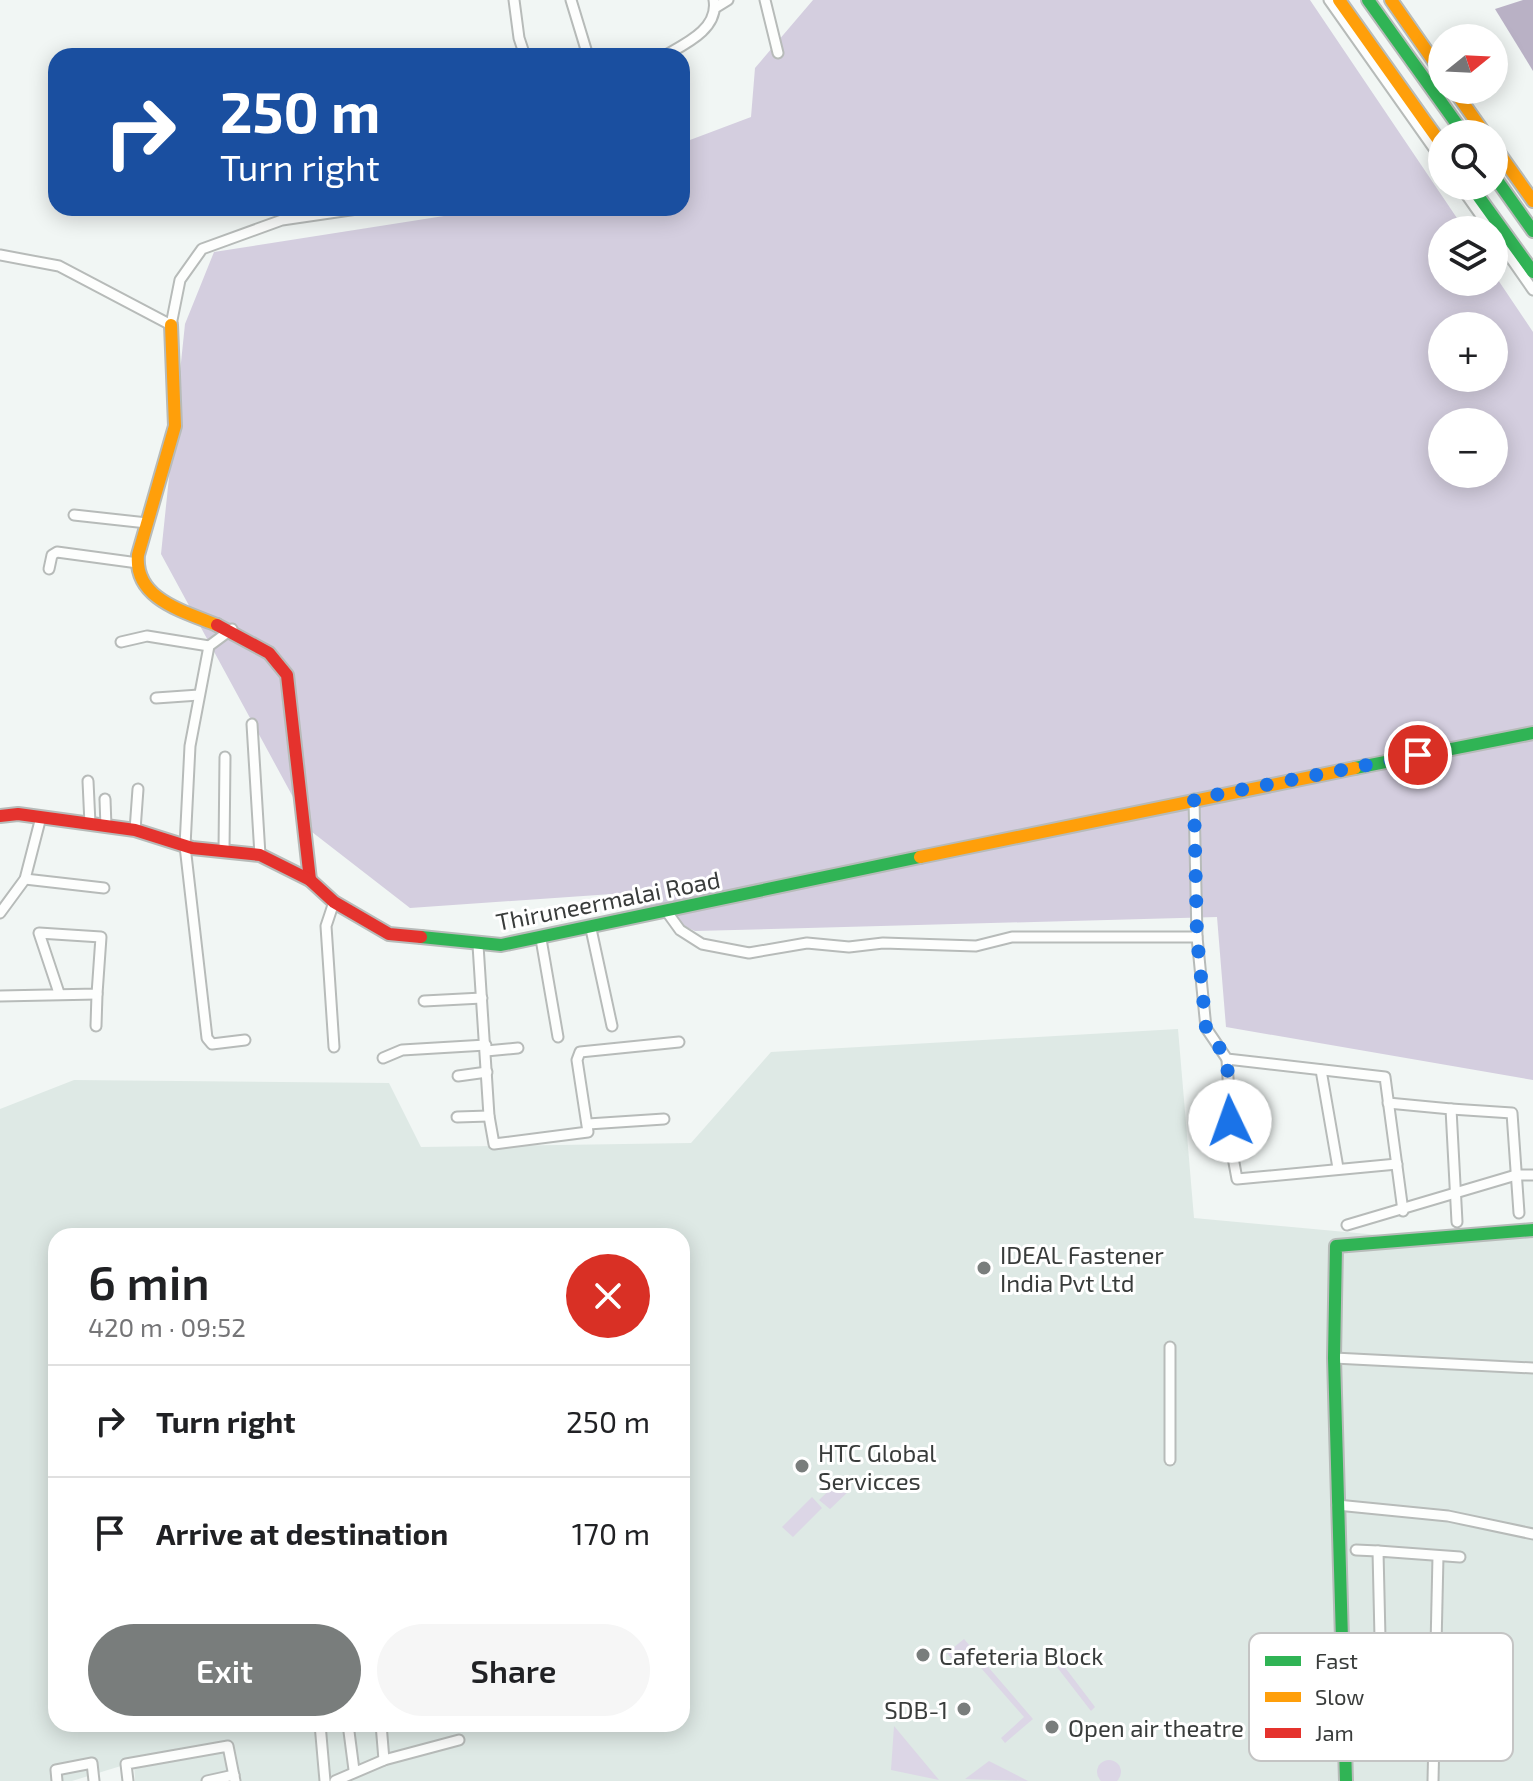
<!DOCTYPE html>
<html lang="en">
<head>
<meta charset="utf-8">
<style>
  :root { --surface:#fff; --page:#f6f6f6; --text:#202124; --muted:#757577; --line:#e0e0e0; --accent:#797d7c }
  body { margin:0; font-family:"Exo 2",sans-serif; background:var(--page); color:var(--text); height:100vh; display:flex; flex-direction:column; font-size:30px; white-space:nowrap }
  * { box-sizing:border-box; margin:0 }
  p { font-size:26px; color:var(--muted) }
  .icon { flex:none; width:44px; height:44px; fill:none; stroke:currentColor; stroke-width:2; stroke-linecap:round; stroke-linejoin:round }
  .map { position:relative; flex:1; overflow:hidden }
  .drawer { position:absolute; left:48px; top:1228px; width:642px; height:504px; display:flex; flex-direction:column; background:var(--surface); border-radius:24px; box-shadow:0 4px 20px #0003 }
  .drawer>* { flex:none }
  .banner { position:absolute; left:48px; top:48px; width:642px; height:168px; border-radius:24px; box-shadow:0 4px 20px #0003; background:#1a4fa0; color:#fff; overflow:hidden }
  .needle { width:52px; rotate:72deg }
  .controls { position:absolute; left:1428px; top:24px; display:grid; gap:16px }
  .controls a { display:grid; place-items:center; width:80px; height:80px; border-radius:50%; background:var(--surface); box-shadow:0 4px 20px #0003; font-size:40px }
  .pin { position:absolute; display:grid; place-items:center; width:68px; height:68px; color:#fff; margin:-34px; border:4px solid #fff; border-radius:50%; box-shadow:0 2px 8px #0007 }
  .me { position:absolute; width:88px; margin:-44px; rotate:357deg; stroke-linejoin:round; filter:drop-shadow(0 0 6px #0008) }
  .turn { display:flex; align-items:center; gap:28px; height:168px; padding:0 40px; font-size:36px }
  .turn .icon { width:104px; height:104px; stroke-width:2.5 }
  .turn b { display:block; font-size:56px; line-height:68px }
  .round { display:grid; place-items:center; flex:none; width:84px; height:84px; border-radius:42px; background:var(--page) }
  .overview { display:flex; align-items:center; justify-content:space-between; height:136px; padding:0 40px }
  h1 { font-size:48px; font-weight:600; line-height:60px }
  .primary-button { display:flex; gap:16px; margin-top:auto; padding:16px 40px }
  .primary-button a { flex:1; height:92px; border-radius:48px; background:var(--accent); color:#fff; font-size:32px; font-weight:600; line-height:92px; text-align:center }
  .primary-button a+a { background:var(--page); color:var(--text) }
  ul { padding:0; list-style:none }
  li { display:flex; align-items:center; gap:24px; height:112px; padding:0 40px; border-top:2px solid var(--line) }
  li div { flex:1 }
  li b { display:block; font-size:30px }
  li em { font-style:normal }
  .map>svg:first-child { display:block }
</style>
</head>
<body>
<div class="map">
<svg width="1533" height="1781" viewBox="0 0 1533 1781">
  <rect width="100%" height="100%" fill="#f1f6f4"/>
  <path fill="#dee9e5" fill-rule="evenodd" d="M1178,1029L1194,1218L1400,1237L1533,1229V1781H135L134,1762L72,1781H0V1109L74,1080L389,1083L421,1147L691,1143L771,1052ZM56,1236H682V1724H56Z"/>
  <g fill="#dcd6e6">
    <path d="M842,1478L852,1488L830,1509L819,1500Z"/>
    <path d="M812,1497L822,1508L793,1537L782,1527Z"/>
    <path d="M964,1639L1033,1719L1005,1743L1001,1738L1024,1717L967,1652L954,1662L947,1653Z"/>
    <path d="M1048,1645L1095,1707L1091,1711L1043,1649Z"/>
    <path d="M894,1726L939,1780L891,1770Z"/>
    <circle cx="1109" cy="1772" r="12"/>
    <path d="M989,1761L1028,1781L965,1779Z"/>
  </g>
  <path fill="#d4cedf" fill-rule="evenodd" d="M813,0H1310L1465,230H1442V282H1494V274L1533,332V1080L1226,1027L1217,917L695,931L612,894L410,908L312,832L161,554L185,324L214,252L495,208H682V143L751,117L755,68ZM1442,326H1494V378H1442ZM1442,422H1494V474H1442Z"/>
  <path fill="#b9b1c5" d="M1523,0H1533V71L1495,9Z"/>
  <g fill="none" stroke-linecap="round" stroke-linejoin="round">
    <g stroke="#b7bbb9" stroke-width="13">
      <g id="street">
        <path d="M514,0L519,38L525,56"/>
        <path d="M571,0L588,56"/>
        <path d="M765,0L778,53"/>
        <path d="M1329,0L1442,160"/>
        <path d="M715,8L728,0"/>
        <path d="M664,56C685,44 719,29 714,0"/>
        <path d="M1460,186L1491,230"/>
        <path d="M1494,234L1533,290"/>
        <path d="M0,255L59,266L171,325L180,280L202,249L282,220L364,208"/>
        <path d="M74,515L147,523"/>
        <path d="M49,569L52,555L57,552L138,563"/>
        <path d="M232,629L209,646L190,746L185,846L207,1038L212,1044L245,1040"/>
        <path d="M121,642L147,636L209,646"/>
        <path d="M156,698L199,695"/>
        <path d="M252,724L260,855"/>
        <path d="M88,781L90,824"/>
        <path d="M105,799L106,827"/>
        <path d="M1194,799L1197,937L1206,1028L1227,1059L1385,1077L1403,1211"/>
        <path d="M135,830L138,789"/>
        <path d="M224,851L225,757"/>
        <path d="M25,879L104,888"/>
        <path d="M334,902L326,926L334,1047"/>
        <path d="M667,912L680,930L702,944L749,953L807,943L849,947L883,943L976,946L1012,937H1197"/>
        <path d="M0,913L25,879L41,817"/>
        <path d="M591,929L612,1026"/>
        <path d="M541,939L558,1037"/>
        <path d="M478,945L489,1116L494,1144L588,1132L577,1060L580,1052L679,1042"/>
        <path d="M0,996L97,994L101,937L39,933L59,993"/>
        <path d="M424,1001L482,998"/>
        <path d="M96,1026L97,994"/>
        <path d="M486,1051L518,1048"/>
        <path d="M383,1058L402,1050L486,1045"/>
        <path d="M1227,1059L1232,1152L1237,1179L1397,1164"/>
        <path d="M1321,1070L1338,1168"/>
        <path d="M458,1076L487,1072"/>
        <path d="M1388,1103L1451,1109L1457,1222"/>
        <path d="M1451,1109L1512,1113L1519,1213"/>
        <path d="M457,1117L489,1116"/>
        <path d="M588,1124L664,1119"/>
        <path d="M1347,1225L1516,1175H1533"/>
        <path d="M1170,1347V1460"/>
        <path d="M1334,1358L1533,1368"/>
        <path d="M1337,1505L1448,1516L1533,1534"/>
        <path d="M1356,1550L1378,1551"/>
        <path d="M320,1724L325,1781"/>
        <path d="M348,1724L354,1770"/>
        <path d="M381,1724L384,1760"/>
        <path d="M1435,1729L1390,1728L1382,1725L1378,1551L1460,1557"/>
        <path d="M57,1781L56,1770L92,1763L94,1781"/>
        <path d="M128,1781L126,1764L228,1746L235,1781"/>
        <path d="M207,1781L234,1775"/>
        <path d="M335,1781L384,1760L459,1740"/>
        <path d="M1433,1781L1438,1556"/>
      </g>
    </g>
    <g stroke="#b7bbb9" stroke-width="16">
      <g id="fast">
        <path d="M1368,0L1464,134"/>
        <path d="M1494,176L1533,231"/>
        <path d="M1471,186L1533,272"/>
        <path d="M1355,768L1533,733"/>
        <path d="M421,937L501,945L920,857"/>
        <path d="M1346,1781L1334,1358L1336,1246L1533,1230"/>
      </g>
    </g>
    <g stroke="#b7bbb9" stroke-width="16">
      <g id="slow">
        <path d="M1339,0L1442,145"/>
        <path d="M1391,0L1442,73"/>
        <path d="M1454,90L1485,134"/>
        <path d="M1494,146L1533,201"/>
        <path d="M171,325L175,426L138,555C134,599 183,611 217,625"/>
        <path d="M920,857L1355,768"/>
      </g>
    </g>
    <g stroke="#b7bbb9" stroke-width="16">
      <g id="jam">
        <path d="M217,625L269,653L287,675L310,880"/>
        <path d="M0,816L18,814L135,830L192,848L260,855L310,880L334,902L389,934L421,937"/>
      </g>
    </g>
    <use href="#street" stroke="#fdfefd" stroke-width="9"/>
    <use href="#fast" stroke="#30b455" stroke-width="12"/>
    <use href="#slow" stroke="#ff9f0a" stroke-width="12"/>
    <use href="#jam" stroke="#e5322d" stroke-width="12"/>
  </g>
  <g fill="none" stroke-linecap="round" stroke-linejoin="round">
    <path stroke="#1a73e8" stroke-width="14" stroke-dasharray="0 25.2" d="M1230,1121L1227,1059L1206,1028L1197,937L1194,799L1418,755"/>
  </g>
  <g fill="#797d7c" stroke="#fff" stroke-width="3">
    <circle cx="984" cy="1268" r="8"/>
    <circle cx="802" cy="1466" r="8"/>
    <circle cx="923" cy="1655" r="8"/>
    <circle cx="964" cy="1709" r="8"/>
    <circle cx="1052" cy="1727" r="8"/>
  </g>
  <g text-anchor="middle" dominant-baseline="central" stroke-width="6" stroke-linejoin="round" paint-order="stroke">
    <g font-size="24" fill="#393c3b" stroke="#fff">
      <text transform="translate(608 900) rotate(-11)">Thiruneermalai Road</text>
    </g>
    <g font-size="24" fill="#393c3b" stroke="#fff" text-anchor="start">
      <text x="1000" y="1254">IDEAL Fastener<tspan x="1000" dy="28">India Pvt Ltd</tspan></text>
      <text x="818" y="1452">HTC Global<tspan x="818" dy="28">Servicces</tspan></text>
      <text x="939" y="1655">Cafeteria Block</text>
      <text x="948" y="1709" text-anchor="end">SDB-1</text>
      <text x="1068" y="1727">Open air theatre</text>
    </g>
  </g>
  <rect x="1249" y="1633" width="264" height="128" rx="12" fill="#fff" stroke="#c4c4c4" stroke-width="2"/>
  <rect x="1265" y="1656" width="36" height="10" fill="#30b455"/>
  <rect x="1265" y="1692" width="36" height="10" fill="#ff9f0a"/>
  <rect x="1265" y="1728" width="36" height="10" fill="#e5322d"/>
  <g font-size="22" fill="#393c3b">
    <text x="1315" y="1669">Fast</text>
    <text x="1315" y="1705">Slow</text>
    <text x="1315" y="1741">Jam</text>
  </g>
</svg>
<div class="controls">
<a><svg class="needle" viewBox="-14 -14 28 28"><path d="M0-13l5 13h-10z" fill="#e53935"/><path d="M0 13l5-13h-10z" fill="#757577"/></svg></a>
<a><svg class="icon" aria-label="search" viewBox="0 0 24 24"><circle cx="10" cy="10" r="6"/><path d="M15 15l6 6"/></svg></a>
<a><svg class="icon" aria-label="layers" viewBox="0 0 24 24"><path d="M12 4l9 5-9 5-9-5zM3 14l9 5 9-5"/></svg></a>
<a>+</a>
<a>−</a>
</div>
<div class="pin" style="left:1418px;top:755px;background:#d93025"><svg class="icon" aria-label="arrive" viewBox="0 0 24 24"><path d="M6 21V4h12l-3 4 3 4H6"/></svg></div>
<svg class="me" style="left:1230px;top:1121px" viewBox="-20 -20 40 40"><circle r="19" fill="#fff"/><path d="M0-13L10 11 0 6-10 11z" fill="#1a73e8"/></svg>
<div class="banner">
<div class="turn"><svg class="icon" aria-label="right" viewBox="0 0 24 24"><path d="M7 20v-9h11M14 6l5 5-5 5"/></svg><div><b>250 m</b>Turn right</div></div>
</div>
<section class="drawer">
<div class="overview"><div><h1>6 min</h1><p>420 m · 09:52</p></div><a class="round" style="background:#d93025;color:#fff"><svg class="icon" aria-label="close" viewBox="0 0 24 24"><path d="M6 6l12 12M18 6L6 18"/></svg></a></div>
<ul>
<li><svg class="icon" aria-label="right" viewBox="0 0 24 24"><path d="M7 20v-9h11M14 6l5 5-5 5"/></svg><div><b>Turn right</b></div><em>250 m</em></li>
<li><svg class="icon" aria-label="arrive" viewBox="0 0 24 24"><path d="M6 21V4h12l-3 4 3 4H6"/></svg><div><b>Arrive at destination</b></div><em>170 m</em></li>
</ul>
<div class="primary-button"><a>Exit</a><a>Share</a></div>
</section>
</div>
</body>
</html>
